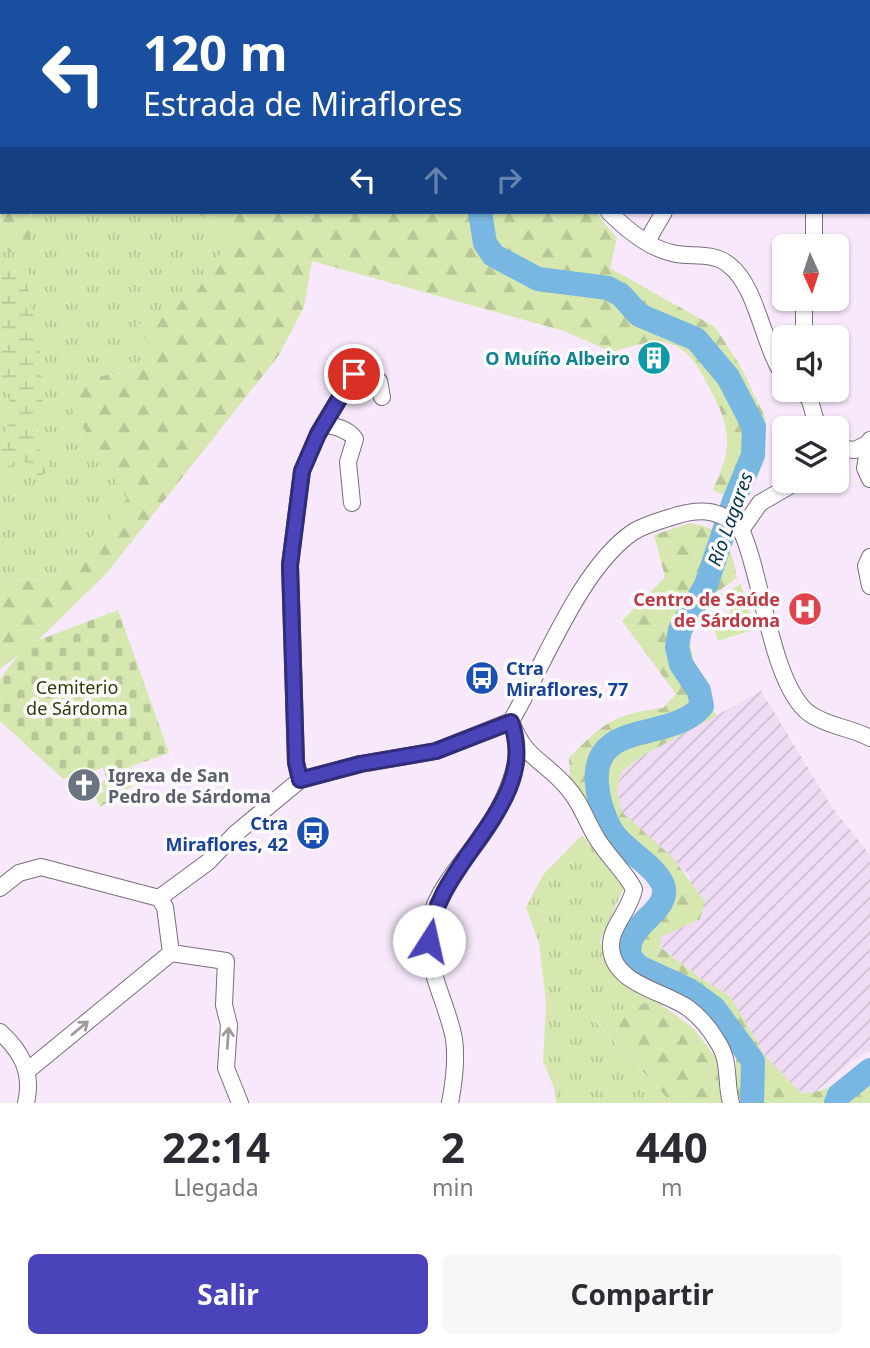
<!DOCTYPE html>
<html lang="es">
<head>
<meta charset="utf-8">
<style>
  :root { --surface:#fff; --page:#f7f7f7; --text:#2b2b33; --muted:#7c7c81; --accent:#4a43b9 }
  body { margin:0; font-family:"Noto Sans",sans-serif; background:var(--page); color:var(--text); height:100vh; display:flex; flex-direction:column; font-size:26px; white-space:nowrap }
  * { box-sizing:border-box; margin:0 }
  p { font-size:23px; color:var(--muted) }
  .icon { flex:none; width:38px; height:38px; fill:none; stroke:currentColor; stroke-width:2; stroke-linecap:round; stroke-linejoin:round }
  .map { position:relative; height:1103px; overflow:hidden }
  .side { display:flex; flex-direction:column; background:var(--surface); flex:1 }
  .side>* { flex:none }
  .hud { position:absolute; left:0px; top:0px; width:872px; height:214px; box-shadow:0 2px 5px #0004; background:#1a4fa0; color:#fff; overflow:hidden }
  .needle { width:46px; rotate:177deg }
  .tools { position:absolute; left:772px; top:234px; display:grid; gap:14px }
  .tools a { display:grid; place-items:center; width:77px; height:77px; border-radius:10px; background:var(--surface); box-shadow:0 2px 5px #0004; font-size:35px }
  .pin { position:absolute; display:grid; place-items:center; width:60px; height:60px; color:#fff; margin:-30px; border:4px solid #fff; border-radius:50%; box-shadow:0 2px 7px #0007 }
  .me { position:absolute; width:77px; margin:-38px; rotate:10deg; stroke-linejoin:round; filter:drop-shadow(0 0 5px #0008) }
  .turn { display:flex; align-items:center; gap:24px; height:147px; padding:0 28px; font-size:32px }
  .turn .icon { width:91px; height:91px; stroke-width:2.5 }
  .turn b { display:block; font-size:49px; line-height:60px }
  .lanes { display:flex; align-items:center; height:66px; padding:0 28px; background:#0003; justify-content:center; gap:35px; direction:ltr }
  .lanes .off { opacity:.35 }
  .eta { display:flex; justify-content:space-evenly; align-items:center; height:119px; text-align:center }
  .eta b { font-size:42px; font-weight:700; line-height:49px }
  .primary-button { display:flex; gap:14px; margin-top:auto; padding:14px 28px }
  .primary-button a { flex:1; height:80px; border-radius:10px; background:var(--accent); color:#fff; font-size:28px; font-weight:700; line-height:80px; text-align:center }
  .primary-button a+a { background:var(--page); color:var(--text) }
  .map>svg:first-child { display:block }
</style>
</head>
<body>
<div class="map">
<svg width="870" height="1103" viewBox="0 0 870 1103">
  <defs>
    <pattern id="industrial-furrows" width="10" height="10" patternUnits="userSpaceOnUse" patternTransform="scale(1.75)"><rect width="10" height="10" fill="#efdcf4"/><path d="M-1 1l2-2M0 10L10 0M9 11l2-2" fill="none" stroke="#cebdd2"/></pattern>
    <pattern id="grass-tufts" width="24" height="20" patternUnits="userSpaceOnUse" patternTransform="scale(1.75)"><rect width="24" height="20" fill="#d6e7af"/><path d="M3 7l-1-3M5 7V3M7 7l1-3M15 17l-1-3M17 17v-4M19 17l1-3" fill="none" stroke="#b9c798"/></pattern>
    <pattern id="forest-firs" width="22" height="20" patternUnits="userSpaceOnUse" patternTransform="scale(1.75)"><rect width="22" height="20" fill="#d6e7af"/><path d="M5 1l3.5 6h-7zM16 11l3.5 6h-7z" fill="#b9c798"/></pattern>
    <pattern id="wetland-marsh" width="20" height="14" patternUnits="userSpaceOnUse" patternTransform="scale(1.75)"><rect width="20" height="14" fill="#d6e7af"/><path d="M1 5h8M5 5V1M11 12h8M15 12V8" fill="none" stroke="#b9c798"/></pattern>
    <pattern id="cemetery-stones" width="16" height="16" patternUnits="userSpaceOnUse" patternTransform="scale(1.75)"><rect width="16" height="16" fill="#d6e7af"/><path d="M2 7V4a2 2 0 0 1 4 0v3zM10 15v-3a2 2 0 0 1 4 0v3z" fill="#b9c798"/></pattern>
    <pattern id="park-crowns" width="20" height="18" patternUnits="userSpaceOnUse" patternTransform="scale(1.75)"><rect width="20" height="18" fill="#d6e7af"/><path d="M2 6a3 3 0 1 1 6 0M12 15a3 3 0 1 1 6 0" fill="none" stroke="#b9c798"/></pattern>
  </defs>
  <rect width="100%" height="100%" fill="#f7e9fb"/>
  <path fill="url(#industrial-furrows)" d="M761,691L832,807L870,855V1051L852,1061L813,1094L801,1093L766,1057L730,996L702,979L660,946L661,937L700,919L689,875L622,812L617,792L621,772L642,756Z"/>
  <g fill="url(#grass-tufts)">
    <path d="M33,212H195L233,235L195,294L138,325L155,352L120,373L88,378L128,499L59,572L33,582L0,576V243L11,253Z"/>
    <path d="M582,835L624,888L600,941C612,978 618,985 655,1000L595,1021L672,1103H556L555,1090L543,1061L546,1003L539,943L526,907L543,875Z"/>
  </g>
  <g fill="url(#forest-firs)">
    <path d="M2,97V212H33L30,213V240L11,253L0,243Z"/>
    <path d="M195,212H595L617,238L610,268L715,327L741,367L766,419L757,465L742,503L713,490C718,475 727,461 727,444C728,424 719,406 710,389C683,335 666,335 612,352L564,331L312,261L304,307L279,355L106,574L36,642L0,669V576L33,582L59,572L127,499L68,403L88,378L120,373L154,352L137,325L195,294L233,235Z"/>
    <path d="M690,523C727,529 730,544 737,578L717,592L689,638L694,663L716,716L642,756L621,772L617,792L622,812L672,857L705,901L700,919L661,937L660,947L702,979L730,996L766,1057L801,1093C828,1095 848,1073 870,1060V1103H739L736,1087V1056L721,1029L694,1003L657,985L626,961L622,946L635,920L657,900L654,882L599,834L570,778L569,758C603,723 614,714 663,708L676,694L622,621L665,577L654,535Z"/>
    <path d="M655,1000L693,1028L716,1058L722,1103H672L595,1020Z"/>
  </g>
  <path fill="url(#wetland-marsh)" d="M10,263L27,271L30,306L37,321L40,349L43,400L37,429L40,454L49,460L48,471L36,480L24,460L17,458L0,474V440L11,422L10,402L0,375V264Z"/>
  <path fill="url(#cemetery-stones)" d="M118,610L169,753L129,767L135,784L100,807L95,795L104,792L101,783L107,780L103,768L63,779L0,721V679L26,645Z"/>
  <path fill="url(#park-crowns)" d="M741,584L748,609L733,614L718,596Z"/>
  <path fill="#d6e7af" d="M748,609L755,629L718,641L710,616Z"/>
  <g fill="none" stroke-linecap="round" stroke-linejoin="round">
    <path stroke="#77b7e1" stroke-width="4.5" d="M158,0L162,2"/>
    <g stroke="#77b7e1" stroke-width="24">
      <path d="M0,184H2"/>
      <path d="M480,212L485,243L493,255L538,279L608,288L621,295L639,315L696,339L728,377L754,427L753,455L734,501L706,585L680,630L677,647L681,664L699,691L702,706C672,743 591,718 597,784C598,800 603,815 611,830C622,850 661,868 664,889C667,915 623,924 630,957L639,967L689,990L714,1008L753,1061L752,1103"/>
      <path d="M836,1103L839,1095L870,1070"/>
    </g>
    <g stroke="#796e7d" stroke-width="18">
      <g id="street">
        <path d="M710,2V0"/>
        <path d="M609,212C625,228 649,248 672,253C691,258 712,251 729,265C757,286 763,346 784,376"/>
        <path d="M647,241L664,212"/>
        <path d="M814,247V212"/>
        <path d="M804,299V338"/>
        <path d="M796,390L809,397L818,429"/>
        <path d="M325,425C336,426 348,429 355,439L348,462L352,503"/>
        <path d="M870,440L865,468L870,479"/>
        <path d="M836,448L855,450L867,444"/>
        <path d="M741,530L760,503L798,481"/>
        <path d="M870,557L866,566L870,586"/>
        <path d="M511,721C525,759 542,759 566,786C581,802 585,819 596,837C607,856 624,870 634,889C630,911 609,928 611,948C613,984 664,991 688,1008C699,1016 710,1029 717,1041C731,1061 725,1081 731,1103"/>
        <path d="M300,780L296,763L290,565L302,471L318,434L354,374L362,372L379,381L382,397"/>
        <path d="M0,888L19,873L41,867L159,898L208,862L235,834L300,780L361,764L436,751L511,721C543,667 580,568 633,532C646,524 663,520 678,515C703,508 722,510 741,530C762,573 771,686 810,714C827,726 852,728 870,738"/>
        <path d="M171,953L226,961L224,1005L229,1025L226,1068L240,1103"/>
        <path d="M0,1032C22,1052 33,1073 26,1103"/>
        <path d="M27,1071L171,953L165,907L159,898"/>
        <path d="M450,1103C454,1082 457,1060 454,1039C447,1000 420,960 430,919C438,888 463,862 481,837C500,810 516,778 519,744"/>
      </g>
    </g>
    <use href="#street" stroke="#fff" stroke-width="16"/>
  </g>
  <defs><path id="oneway-shaft" d="M-6 0H5M1.5-3L5.5 0L1.5 3" fill="none" stroke-width="1.6" stroke-linecap="round" stroke-linejoin="round" transform="scale(1.75)"/></defs>
  <g stroke="#9e9b9e">
    <use href="#oneway-shaft" transform="translate(80 1028) rotate(-40)"/>
    <use href="#oneway-shaft" transform="translate(228 1038) rotate(-86)"/>
  </g>
  <g fill="none" stroke-linecap="round" stroke-linejoin="round">
    <g stroke="#302c78" stroke-width="18">
      <path id="route" d="M354,374L318,434L302,471L290,565L296,762L300,780L360,764L436,751L511,722C542,805 434,861 429,941"/>
    </g>
    <use href="#route" stroke="#4a43b9" stroke-width="12"/>
  </g>
  <defs>
    <g id="building-disc" transform="scale(1.75)"><circle r="9.5" fill="#0f9aa8" stroke="#fefbfe"/><path d="M-4-6H4V6H1V3H-1V6H-4ZM-2.5-4.3h1.7v1.8h-1.7ZM.8-4.3h1.7v1.8H.8ZM-2.5-1h1.7V.8h-1.7ZM.8-1h1.7V.8H.8Z" fill="#fff"/></g>
    <g id="hospital-disc" transform="scale(1.75)"><circle r="9.5" fill="#e0444e" stroke="#fefbfe"/><path d="M-5-5h3v3.5h4V-5h3V5h-3V1.5h-4V5h-3Z" fill="#fff"/></g>
    <g id="bus-disc" transform="scale(1.75)"><circle r="9.5" fill="#1a4fb4" stroke="#fefbfe"/><path d="M-5-6H5V4H4V6H2V4H-2V6H-4V4H-5ZM-3.5-4V0h7V-4ZM-3.5 1.2v1.5H-2V1.2ZM2 1.2v1.5H3.5V1.2Z" fill="#fff"/></g>
    <g id="church-disc" transform="scale(1.75)"><circle r="9.5" fill="#6b7280" stroke="#fefbfe"/><path d="M-1.2-6h2.4v3.5h3.3v2.4h-3.3V6h-2.4V-.1h-3.3v-2.4h3.3Z" fill="#fff"/></g>
  </defs>
  <g fill-rule="evenodd">
    <use href="#building-disc" x="654" y="358"/>
    <use href="#hospital-disc" x="805" y="609"/>
    <use href="#bus-disc" x="482" y="678"/>
    <use href="#church-disc" x="84" y="785"/>
    <use href="#bus-disc" x="313" y="833"/>
  </g>
  <g text-anchor="middle" dominant-baseline="central" stroke-width="7" stroke-linejoin="round" paint-order="stroke">
    <g font-size="18" font-weight="bold" fill="#0d838f" stroke="#fefbfe" text-anchor="end">
      <text x="630" y="358">O Muíño Albeiro</text>
    </g>
    <g font-size="18" font-weight="bold" fill="#be3a42" stroke="#fefbfe" text-anchor="end">
      <text x="780" y="599">Centro de Saúde<tspan x="780" dy="21">de Sárdoma</tspan></text>
    </g>
    <g font-size="18" font-weight="bold" fill="#164399" stroke="#fefbfe" text-anchor="start">
      <text x="506" y="668">Ctra<tspan x="506" dy="21">Miraflores, 77</tspan></text>
      <text x="288" y="823" text-anchor="end">Ctra<tspan x="288" dy="21">Miraflores, 42</tspan></text>
    </g>
    <g font-size="18" fill="#2f3a07" stroke="#fefbfe">
      <text x="77" y="687">Cemiterio<tspan x="77" dy="21">de Sárdoma</tspan></text>
    </g>
    <g font-size="18" font-weight="bold" fill="#5b616d" stroke="#fefbfe" text-anchor="start">
      <text x="108" y="775">Igrexa de San<tspan x="108" dy="21">Pedro de Sárdoma</tspan></text>
    </g>
    <g font-size="19" font-style="italic" fill="#003350" stroke="#fefbfe">
      <text transform="translate(730 519) rotate(-70)">Río Lagares</text>
    </g>
  </g>
</svg>
<div class="tools">
<a><svg class="needle" viewBox="-14 -14 28 28"><path d="M0-13l5 13h-10z" fill="#e53935"/><path d="M0 13l5-13h-10z" fill="#7c7c81"/></svg></a>
<a><svg class="icon" aria-label="sound" viewBox="0 0 24 24"><path d="M4 9h4l5-4v14l-5-4H4zM17 9q2 3 0 6"/></svg></a>
<a><svg class="icon" aria-label="layers" viewBox="0 0 24 24"><path d="M12 4l9 5-9 5-9-5zM3 14l9 5 9-5"/></svg></a>
</div>
<div class="pin" style="left:354px;top:374px;background:#d93025"><svg class="icon" aria-label="arrive" viewBox="0 0 24 24"><path d="M6 21V4h12l-3 4 3 4H6"/></svg></div>
<svg class="me" style="left:429px;top:941px" viewBox="-20 -20 40 40"><circle r="19" fill="#fff"/><path d="M0-13L10 11 0 6-10 11z" fill="#4a43b9"/></svg>
<div class="hud">
<div class="turn"><svg class="icon" aria-label="left" viewBox="0 0 24 24"><path d="M17 20v-9H6M10 6l-5 5 5 5"/></svg><div><b>120 m</b>Estrada de Miraflores</div></div>
<div class="lanes"><svg class="icon" aria-label="left" viewBox="0 0 24 24"><path d="M17 20v-9H6M10 6l-5 5 5 5"/></svg><svg class="icon off" aria-label="ahead" viewBox="0 0 24 24"><path d="M12 20V5M6 11l6-6 6 6"/></svg><svg class="icon off" aria-label="right" viewBox="0 0 24 24"><path d="M7 20v-9h11M14 6l5 5-5 5"/></svg></div>
</div>
</div>
<section class="side">
<div class="eta">
<div><b>22:14</b><p>Llegada</p></div>
<div><b>2</b><p>min</p></div>
<div><b>440</b><p>m</p></div>
</div>
<div class="primary-button"><a>Salir</a><a>Compartir</a></div>
</section>
</body>
</html>
